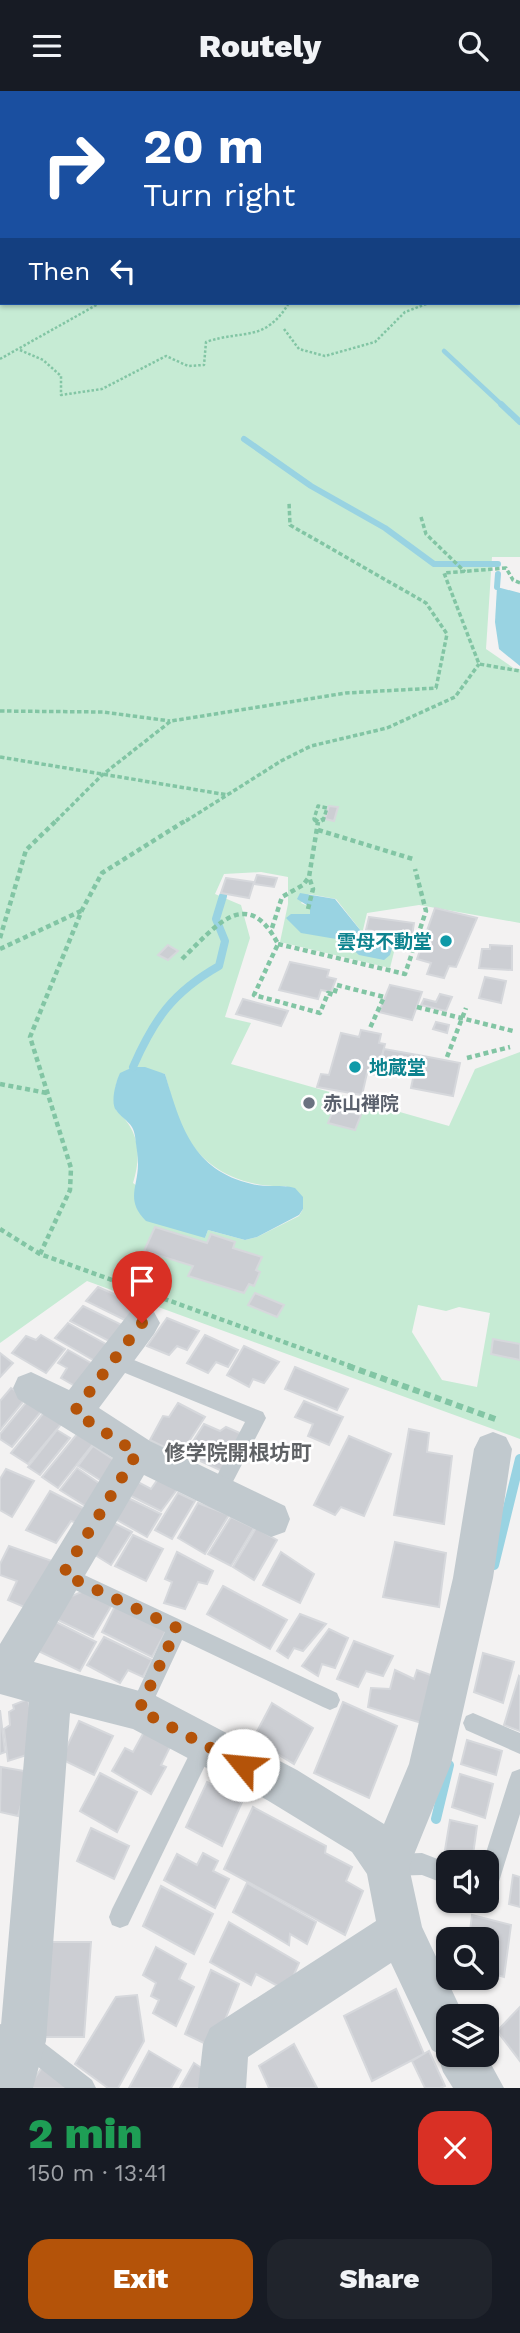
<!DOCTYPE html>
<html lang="en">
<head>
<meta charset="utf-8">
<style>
  :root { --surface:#171b24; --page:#20242c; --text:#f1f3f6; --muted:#9ea1a6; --accent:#b45309 }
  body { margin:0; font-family:"Work Sans","Noto Sans JP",sans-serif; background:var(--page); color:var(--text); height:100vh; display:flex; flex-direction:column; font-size:26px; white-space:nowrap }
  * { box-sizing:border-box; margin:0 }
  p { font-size:23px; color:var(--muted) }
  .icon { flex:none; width:38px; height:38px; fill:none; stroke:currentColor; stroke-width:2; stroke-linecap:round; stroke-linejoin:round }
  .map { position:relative; height:1997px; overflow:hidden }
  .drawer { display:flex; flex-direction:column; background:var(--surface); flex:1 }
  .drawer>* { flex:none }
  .banner { position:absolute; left:0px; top:0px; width:522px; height:214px; box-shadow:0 2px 5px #0004; background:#1a4fa0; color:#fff; overflow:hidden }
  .buttons { position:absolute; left:436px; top:1759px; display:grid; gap:14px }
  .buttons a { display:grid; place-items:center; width:63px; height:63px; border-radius:14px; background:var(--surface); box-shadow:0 2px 5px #0004; font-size:35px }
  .pin { position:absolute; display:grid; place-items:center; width:60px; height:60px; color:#fff; margin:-72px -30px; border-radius:50% 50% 50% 0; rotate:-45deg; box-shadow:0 0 7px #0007 }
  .pin .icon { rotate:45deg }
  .me { position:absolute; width:77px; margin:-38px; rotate:298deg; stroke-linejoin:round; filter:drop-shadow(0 0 5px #0008) }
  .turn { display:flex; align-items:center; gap:24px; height:147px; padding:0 28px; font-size:32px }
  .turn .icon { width:91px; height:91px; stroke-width:2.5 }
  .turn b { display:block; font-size:49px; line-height:60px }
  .then { display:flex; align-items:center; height:66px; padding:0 28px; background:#0003; gap:14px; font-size:26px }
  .round { display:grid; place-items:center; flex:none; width:74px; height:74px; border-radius:21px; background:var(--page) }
  .headline { display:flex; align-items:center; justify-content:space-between; height:119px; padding:0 28px }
  h1 { font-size:42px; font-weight:800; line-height:52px; color:#1e9e55 }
  .action { display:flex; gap:14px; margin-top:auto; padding:14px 28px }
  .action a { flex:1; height:80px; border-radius:21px; background:var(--accent); color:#fff; font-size:28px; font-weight:800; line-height:80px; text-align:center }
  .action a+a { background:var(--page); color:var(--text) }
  header { display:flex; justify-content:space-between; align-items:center; height:91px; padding:0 28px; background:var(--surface); font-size:32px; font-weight:800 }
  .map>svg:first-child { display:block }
</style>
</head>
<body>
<header><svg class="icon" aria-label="menu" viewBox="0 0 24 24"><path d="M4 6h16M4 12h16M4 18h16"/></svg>Routely<svg class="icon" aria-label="search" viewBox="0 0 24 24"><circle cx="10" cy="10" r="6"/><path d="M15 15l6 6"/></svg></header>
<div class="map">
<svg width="520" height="1997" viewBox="0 0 520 1997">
  <rect width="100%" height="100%" fill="#f3f2f2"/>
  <path fill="#c6ebd4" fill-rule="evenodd" d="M0,0H520V466H492L486,558L515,578H520V832L419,814L367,822L363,839L369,845L397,849L390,877L280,851L288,813V786L261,781L224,783L215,803L241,814L250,847L225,926L251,932L231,973L449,1035L475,978L520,961V1348L87,1190L0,1252ZM2,2H520V212H2ZM309,803L336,808L365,845L390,851L354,861L346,850L291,823L310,824V816L301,812ZM133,976L165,983C170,1000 174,1019 181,1035C200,1077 241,1097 286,1095L303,1118L299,1125L257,1146L245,1149L208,1139L205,1147L133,1092C142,1063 139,1039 116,1019C116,998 111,986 133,976ZM418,1214L446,1220L459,1216L490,1222L477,1296L442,1289L412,1241Z"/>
  <g fill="#99d3e2">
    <path d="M497,496L520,502V575L499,558L495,531Z"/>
    <path d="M300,802L335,808L365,845L393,853L390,864L384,869L359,864L342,849L301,842L286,827L291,823H310V816L297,808Z"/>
    <path d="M133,976H145L165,983C181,1035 192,1079 252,1093C266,1097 281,1093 295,1097L303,1106V1118L299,1124L257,1146L245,1149L208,1139L205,1147L146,1130C125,1109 138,1096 138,1073C138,1064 136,1054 135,1045C133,1031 124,1030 116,1019C110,1012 116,990 120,982Z"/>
  </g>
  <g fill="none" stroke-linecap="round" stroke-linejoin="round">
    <path stroke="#99d3e2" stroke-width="4.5" d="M444,260L503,315"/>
    <g stroke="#99d3e2" stroke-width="6">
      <path d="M501,313L520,331"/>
      <path d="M244,348L311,395L385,437L434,473H498"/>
      <path d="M497,496L498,483"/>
    </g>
    <path stroke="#99d3e2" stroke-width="8" d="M133,976C154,928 173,901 219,875L225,850L216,828L223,805"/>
    <g stroke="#99d3e2" stroke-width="10">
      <path d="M494,1474L520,1368"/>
      <path d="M436,1728L449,1674"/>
    </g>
  </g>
  <g fill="#ccced3" stroke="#d6d8dc" stroke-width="2">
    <path d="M329,715L338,716L334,730L325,728Z"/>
    <path d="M257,784L277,787L274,796L254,793Z"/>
    <path d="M226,787L254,791L249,807L221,802Z"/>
    <path d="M435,817L477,827L456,876L449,875L444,887L427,883L431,872L417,868Z"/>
    <path d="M369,826L414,832L412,845L366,839Z"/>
    <path d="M168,854L178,860L168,869L158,864Z"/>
    <path d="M490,854L512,855V879L479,877L482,858H490Z"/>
    <path d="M290,871L329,879L327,886L336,888L331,901L321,899L318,908L279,899Z"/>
    <path d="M485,886L506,890L501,912L479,907Z"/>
    <path d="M390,894L422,901L412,929L379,921Z"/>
    <path d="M440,903L452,906L446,920L421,914L424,908L436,911Z"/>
    <path d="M243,908L288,920L281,935L236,923Z"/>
    <path d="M436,931L449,934L447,942L433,938Z"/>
    <path d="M361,939L381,943L379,952L385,953L377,984L367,982L362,1004L317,996L321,983L329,984L341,942L359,946Z"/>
    <path d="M384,958L418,964L416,976L381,969Z"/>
    <path d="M418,964L460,972L453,1005L411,997Z"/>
    <path d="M334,1017L361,1024L355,1039L328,1032Z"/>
    <path d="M155,1136L207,1152L211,1143L235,1151L233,1157L262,1166L256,1179L260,1181L254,1195L249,1193L244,1202L188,1185L193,1175L144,1160Z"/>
    <path d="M98,1196L147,1218L135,1234L86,1210Z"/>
    <path d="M255,1202L284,1214L277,1226L248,1214Z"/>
    <path d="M83,1215L126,1236L113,1252L70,1230Z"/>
    <path d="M167,1227L199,1240L187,1259L177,1255L169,1264L147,1255Z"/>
    <path d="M68,1232L113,1257L100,1273L55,1247Z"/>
    <path d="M41,1244L65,1258L46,1282L12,1262L26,1245L36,1249Z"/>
    <path d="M205,1244L238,1259L228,1276L216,1271L208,1282L187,1272Z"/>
    <path d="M493,1248L520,1253V1269L491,1263Z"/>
    <path d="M244,1255L279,1271L264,1292L253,1288L249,1296L227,1284Z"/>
    <path d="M68,1259L100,1277L82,1299L61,1287L67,1277L58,1272Z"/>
    <path d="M0,1262L13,1272L0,1286Z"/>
    <path d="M295,1276L348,1298L337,1319L285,1298Z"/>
    <path d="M11,1297L27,1306L0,1339V1310Z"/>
    <path d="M29,1308L44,1317L12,1356L0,1348V1343Z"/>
    <path d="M304,1310L343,1326L329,1354L308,1345L313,1333L295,1326Z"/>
    <path d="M178,1312L205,1326L180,1364L150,1349L163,1325L169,1326Z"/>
    <path d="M46,1319L63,1331L28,1373L11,1362Z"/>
    <path d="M204,1333L220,1340L226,1336L242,1343L222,1380L185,1363Z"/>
    <path d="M409,1338L429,1342L427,1361L452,1365L444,1433L394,1424Z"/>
    <path d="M57,1339L70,1347L40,1384L28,1376Z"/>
    <path d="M77,1343L93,1353L58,1397L42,1386Z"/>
    <path d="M349,1345L391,1363L364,1425L341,1416L335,1424L314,1414Z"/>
    <path d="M93,1355L120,1373L105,1392L78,1375Z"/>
    <path d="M77,1377L103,1395L87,1416L60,1399Z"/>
    <path d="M6,1378L34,1390L12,1426L0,1419V1388Z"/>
    <path d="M158,1388L179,1396L161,1420L129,1404L138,1391L151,1398Z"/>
    <path d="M50,1400L91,1421L83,1434L71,1430L56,1452L26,1439Z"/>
    <path d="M178,1402L195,1410L172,1448L155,1439Z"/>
    <path d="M126,1406L161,1423L147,1446L112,1426Z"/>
    <path d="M198,1412L229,1424L205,1463L178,1447Z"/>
    <path d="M231,1426L254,1437L231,1475L208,1463Z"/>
    <path d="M114,1432L132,1441L111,1474L95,1464Z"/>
    <path d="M256,1437L277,1449L254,1489L233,1476Z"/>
    <path d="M133,1444L163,1458L146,1490L115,1475Z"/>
    <path d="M395,1451L446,1462L439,1516L383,1506Z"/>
    <path d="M9,1455L52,1470L29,1518L8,1509L17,1490L0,1484V1473Z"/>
    <path d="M177,1461L213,1480L207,1493L198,1491L185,1518L164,1512L172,1491L165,1488Z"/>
    <path d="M281,1461L314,1483L300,1512L263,1494Z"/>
    <path d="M223,1495L287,1529L270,1558L207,1523Z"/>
    <path d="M86,1499L113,1512L93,1546L52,1526L60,1510Z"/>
    <path d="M116,1513L166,1540L152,1566L102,1541Z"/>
    <path d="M300,1523L326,1533L303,1560L294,1557L288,1567L277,1560Z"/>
    <path d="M46,1526L96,1551L80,1580L30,1556Z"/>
    <path d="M329,1538L348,1547L335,1577L322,1573L318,1585L302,1575Z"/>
    <path d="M104,1546L152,1569L143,1586L128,1579L120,1592L87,1574Z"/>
    <path d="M354,1550L393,1565L383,1585L366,1580L358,1596L337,1588Z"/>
    <path d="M483,1562L514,1571L503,1612L474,1601Z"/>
    <path d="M395,1579L414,1588L417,1579L436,1586L425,1633L368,1616L371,1597L390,1598Z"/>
    <path d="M519,1585L520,1586V1640L504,1634Z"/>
    <path d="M28,1608L39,1660L8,1670L4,1638L10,1634L9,1621L14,1618L13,1614Z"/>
    <path d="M343,1611L397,1635L369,1707L314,1682Z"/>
    <path d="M272,1612L313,1637L294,1673L253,1648Z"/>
    <path d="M0,1619L5,1661L0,1663Z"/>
    <path d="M79,1630L113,1645L94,1684L61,1668Z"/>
    <path d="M144,1641L170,1656L161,1674L166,1676L151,1703L112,1680L125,1657L133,1661Z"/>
    <path d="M467,1649L502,1660L496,1684L461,1673Z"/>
    <path d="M1,1676L30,1681L18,1725L0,1721Z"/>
    <path d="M100,1682L137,1701L117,1741L80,1720Z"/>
    <path d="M460,1683L493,1693L485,1727L452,1716Z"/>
    <path d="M207,1691L243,1709L222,1755L186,1736Z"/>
    <path d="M253,1716L326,1755L325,1762L352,1776L346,1790L363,1800L345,1844L224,1778Z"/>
    <path d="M450,1729L477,1735L472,1771L444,1765Z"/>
    <path d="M91,1737L129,1755L114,1788L77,1770Z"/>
    <path d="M203,1762L218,1770L213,1780L229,1788L215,1817L164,1789L177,1763L197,1774Z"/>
    <path d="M513,1784L520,1786V1816L509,1813Z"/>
    <path d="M247,1792L316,1831L307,1853L290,1843L289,1854L233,1821Z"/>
    <path d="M161,1795L213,1823L194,1863L143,1835Z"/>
    <path d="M472,1824L511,1834L504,1886L486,1881V1848H469Z"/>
    <path d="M229,1831L299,1872L287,1900L256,1883L251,1894L210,1871Z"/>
    <path d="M49,1851H91L84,1946H42Z"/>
    <path d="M156,1856L186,1873L179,1888L194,1896L176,1935L153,1922L159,1909L151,1905L156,1892L143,1884Z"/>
    <path d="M211,1879L239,1893L214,1957L185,1943Z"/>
    <path d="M396,1898L424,1963L372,1990L344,1925Z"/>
    <path d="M137,1904L144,1950L118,1997H108L75,1973L116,1906Z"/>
    <path d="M520,1916V1970L497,1940Z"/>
    <path d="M294,1953L317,1997H269L259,1975Z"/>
    <path d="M149,1960L181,1979L171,1997H129Z"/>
    <path d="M429,1960L445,1995L440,1997H425L412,1970Z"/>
    <path d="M194,1972L215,1986L209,1997H180Z"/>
    <path d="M43,1975L71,1997H28Z"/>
  </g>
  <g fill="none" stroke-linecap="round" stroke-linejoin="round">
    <g stroke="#82c5a4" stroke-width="2.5" stroke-dasharray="2.5 2" stroke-linecap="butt">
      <path d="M403,2L405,0"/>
      <path d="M0,164L2,167"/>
      <path d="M284,238L299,258L325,265L375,251L405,221L429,212"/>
      <path d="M20,259L43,269L61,285V304L102,298L166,265L188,275L204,274L206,251C245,238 264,252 289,212"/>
      <path d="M0,268L100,212"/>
    </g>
    <g stroke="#82c5a4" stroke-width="3.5" stroke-dasharray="4.5 2.5" stroke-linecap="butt">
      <path d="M421,426L426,443L465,481"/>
      <path d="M520,492L513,489L506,477L444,482L479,573L520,580"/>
      <path d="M0,620L103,621L170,630"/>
      <path d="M0,666L228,704"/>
      <path d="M56,730L101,685L171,630L346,602L436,597L447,543L426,512L290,434L289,411"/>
      <path d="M186,730L281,670L311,655L387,637L455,606L479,573"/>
      <path d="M316,730L314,728L318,715L327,717L323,730"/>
    </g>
    <g stroke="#82c5a4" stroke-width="4.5" stroke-dasharray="5 3.5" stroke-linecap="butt">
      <path d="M314,728L318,731L324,728"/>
      <path d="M318,739L413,768"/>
      <path d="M308,818L313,798L309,786"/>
      <path d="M272,837L282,806L303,794L309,786L318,731"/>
      <path d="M368,842L416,848"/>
      <path d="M0,847L26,759L58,728"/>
      <path d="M278,853L405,883L426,820L415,778"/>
      <path d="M0,858L81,820"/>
      <path d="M182,868C215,836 247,793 278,853L254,904L320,922L328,902L334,904L337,894L384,906L370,937"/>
      <path d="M417,916L513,940"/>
      <path d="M447,966L466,917"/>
      <path d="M467,967L510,956"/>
      <path d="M0,993L47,1002"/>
      <path d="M0,1138L40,1163L353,1276"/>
      <path d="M40,1163L70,1099L71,1077L30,946L82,819L102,782L188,728"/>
    </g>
    <path stroke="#82c5a4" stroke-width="6" stroke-dasharray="7 4.5" stroke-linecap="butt" d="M348,1275L498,1329"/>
    <g fill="#c1c9ce" fill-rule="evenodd">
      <path d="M114,1261L263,1321L266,1327L225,1406L218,1409L211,1406L209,1400L245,1331L108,1275L105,1269L108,1263Z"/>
      <path d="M63,1474L337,1602L340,1609L337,1616L330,1619L323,1616L182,1549L146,1626L139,1629L132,1626L129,1619L165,1541L56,1490L53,1483L56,1476Z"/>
      <path d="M473,1622L520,1642V1663L466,1639L463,1632L466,1625Z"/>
      <path d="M205,1643L212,1646L215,1653L212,1660L128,1834L120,1837L112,1834L109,1826L112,1818L198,1646Z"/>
      <path d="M520,1678V1723L497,1797L494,1805L486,1808V1771H483L509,1689L512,1681Z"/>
      <path d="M422,1762L448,1772V1794L422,1784L389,1785L381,1782L378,1774L381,1766L389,1763Z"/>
      <path d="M0,1933L31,1942L92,1989L96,1997H65L18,1960L0,1957Z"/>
    </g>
    <path fill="#c1c9ce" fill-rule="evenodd" d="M142,1217L154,1221L160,1232L154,1243L99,1317L150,1350L285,1415L290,1428L285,1441L271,1446L144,1384L34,1571L154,1604L297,1679L384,1733L409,1673L453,1487L474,1358L480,1346L493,1341L506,1346L512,1358L493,1487L451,1673L409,1776L422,1836L464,1925H448V1964H486L504,1997H453L443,1981L437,1962L432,1959L391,1872L248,1966L246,1997H198L203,1953L210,1937L376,1830L367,1783L352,1761L267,1709L133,1638L70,1622L46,1950L33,1997H0V1946L29,1611L0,1603V1553L113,1367L18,1308L13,1297L18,1286L31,1281L69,1299L130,1221Z"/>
  </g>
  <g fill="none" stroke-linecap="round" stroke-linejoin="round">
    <path stroke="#b45309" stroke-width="12" stroke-dasharray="0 21.6" d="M142,1232L74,1321L137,1362L63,1483L177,1537L139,1619L243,1674"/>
  </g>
  <g fill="#0f9aa8" stroke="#fff" stroke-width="2.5">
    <circle cx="446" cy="850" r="7"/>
    <circle cx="355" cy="976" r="7"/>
  </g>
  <circle fill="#6b7280" stroke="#fff" stroke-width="2.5" cx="309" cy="1012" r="7"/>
  <g text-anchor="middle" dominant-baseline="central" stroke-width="5" stroke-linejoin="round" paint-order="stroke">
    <g font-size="19" font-weight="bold" fill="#0d838f" stroke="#fff" text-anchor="end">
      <text x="432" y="850">雲母不動堂</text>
      <text x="369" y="976" text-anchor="start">地蔵堂</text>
    </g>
    <g font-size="19" font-weight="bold" fill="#5b616d" stroke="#fff" text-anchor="start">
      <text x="323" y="1012">赤山禅院</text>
    </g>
    <g font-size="21" font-weight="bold" fill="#5f6265" stroke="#fff">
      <text x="238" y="1361">修学院開根坊町</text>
    </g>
  </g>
</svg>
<div class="buttons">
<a><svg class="icon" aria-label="sound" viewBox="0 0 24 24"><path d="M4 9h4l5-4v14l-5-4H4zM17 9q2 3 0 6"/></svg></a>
<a><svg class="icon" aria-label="search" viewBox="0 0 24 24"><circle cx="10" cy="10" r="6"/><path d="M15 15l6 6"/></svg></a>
<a><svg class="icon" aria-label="layers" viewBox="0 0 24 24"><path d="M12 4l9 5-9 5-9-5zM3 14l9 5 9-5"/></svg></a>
</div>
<div class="pin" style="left:142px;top:1232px;background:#d93025"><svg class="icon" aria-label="arrive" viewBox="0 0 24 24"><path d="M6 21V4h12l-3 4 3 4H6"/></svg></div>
<svg class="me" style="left:243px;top:1674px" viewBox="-20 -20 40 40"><circle r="19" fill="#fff"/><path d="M0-13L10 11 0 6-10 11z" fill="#b45309"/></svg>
<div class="banner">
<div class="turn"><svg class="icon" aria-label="right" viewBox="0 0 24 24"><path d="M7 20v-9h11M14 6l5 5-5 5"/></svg><div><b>20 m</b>Turn right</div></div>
<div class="then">Then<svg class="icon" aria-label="left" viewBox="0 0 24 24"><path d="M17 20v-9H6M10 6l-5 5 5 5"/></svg></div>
</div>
</div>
<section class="drawer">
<div class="headline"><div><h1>2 min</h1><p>150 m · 13:41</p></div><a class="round" style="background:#d93025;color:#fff"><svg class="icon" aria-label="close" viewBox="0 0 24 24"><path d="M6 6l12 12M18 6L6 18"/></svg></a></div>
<div class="action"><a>Exit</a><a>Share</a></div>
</section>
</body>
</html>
